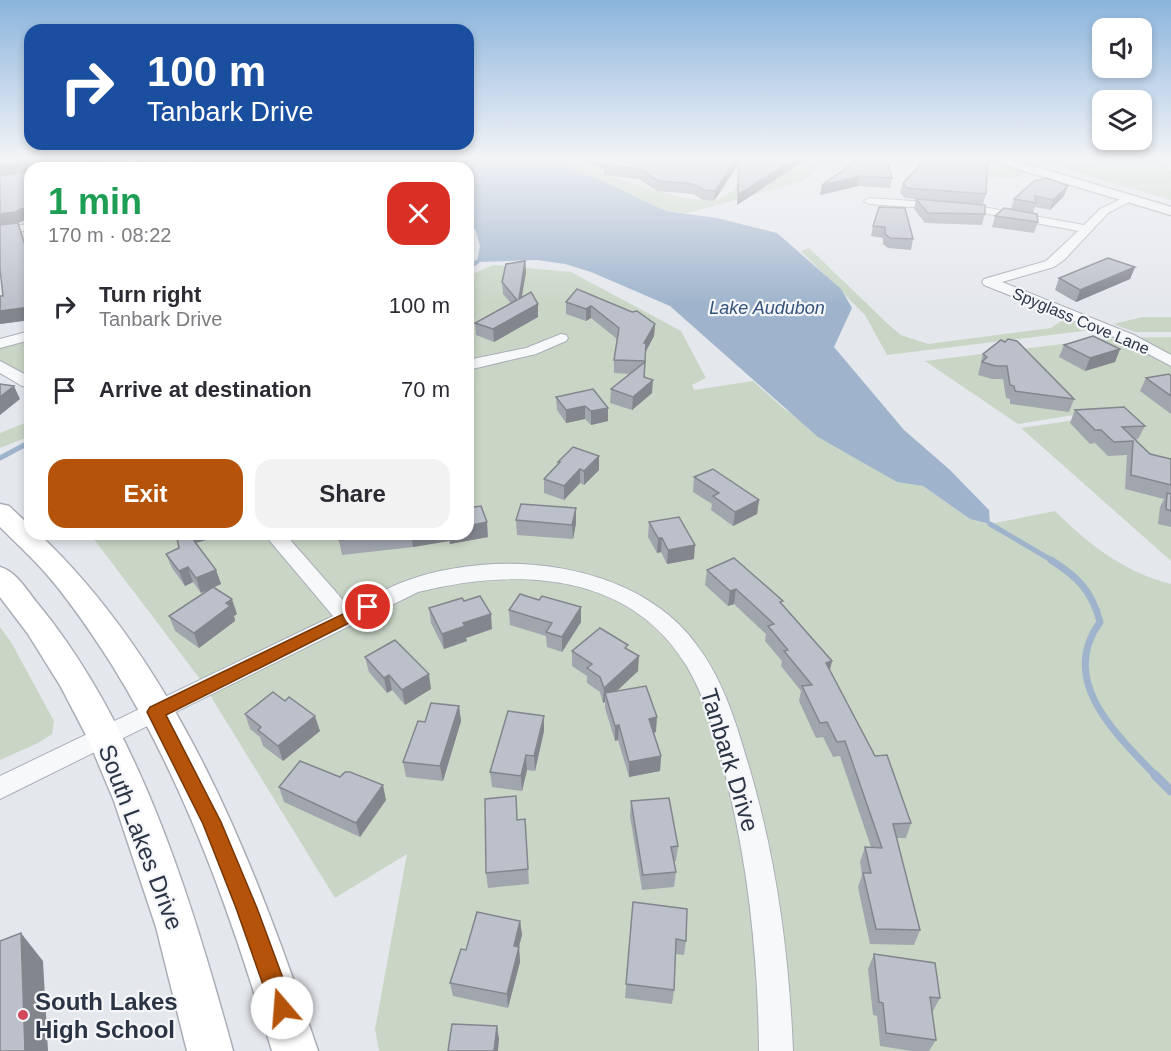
<!DOCTYPE html>
<html lang="en">
<head>
<meta charset="utf-8">
<style>
  :root { --surface:#fff; --page:#f2f2f3; --text:#2b2b33; --muted:#7c7c81; --accent:#b45309 }
  body { margin:0; font-family:Helvetica,sans-serif; background:var(--page); color:var(--text); height:100vh; display:flex; flex-direction:column; font-size:22px; white-space:nowrap }
  * { box-sizing:border-box; margin:0 }
  p { font-size:20px; color:var(--muted) }
  .icon { flex:none; width:33px; height:33px; fill:none; stroke:currentColor; stroke-width:2; stroke-linecap:round; stroke-linejoin:round }
  .map { position:relative; flex:1; overflow:hidden }
  .panel { position:absolute; left:24px; top:162px; width:450px; height:378px; display:flex; flex-direction:column; background:var(--surface); border-radius:18px; box-shadow:0 3px 9px #0003 }
  .panel>* { flex:none }
  .hud { position:absolute; left:24px; top:24px; width:450px; height:126px; border-radius:18px; box-shadow:0 3px 9px #0003; background:#1a4fa0; color:#fff; overflow:hidden }
  .fabs { position:absolute; left:1092px; top:18px; display:grid; gap:12px }
  .fabs a { display:grid; place-items:center; width:60px; height:60px; border-radius:12px; background:var(--surface); box-shadow:0 3px 9px #0003; font-size:30px }
  .pin { position:absolute; display:grid; place-items:center; width:51px; height:51px; color:#fff; margin:-26px; border:3px solid #fff; border-radius:50%; box-shadow:0 2px 6px #0007 }
  .me { position:absolute; width:66px; margin:-33px; rotate:342deg; stroke-linejoin:round; filter:drop-shadow(0 0 4px #0008) }
  .turn { display:flex; align-items:center; gap:21px; height:126px; padding:0 24px; font-size:27px }
  .turn .icon { width:78px; height:78px; stroke-width:2.5 }
  .turn b { display:block; font-size:42px; line-height:51px }
  .round { display:grid; place-items:center; flex:none; width:63px; height:63px; border-radius:18px; background:var(--page) }
  .overview { display:flex; align-items:center; justify-content:space-between; height:102px; padding:0 24px }
  h1 { font-size:36px; font-weight:600; line-height:45px; color:#1e9e55 }
  .cta { display:flex; gap:12px; margin-top:auto; padding:12px 24px }
  .cta a { flex:1; height:69px; border-radius:18px; background:var(--accent); color:#fff; font-size:24px; font-weight:600; line-height:69px; text-align:center }
  .cta a+a { background:var(--page); color:var(--text) }
  ul { padding:0; list-style:none }
  li { display:flex; align-items:center; gap:18px; height:84px; padding:0 24px }
  li div { flex:1 }
  li b { display:block; font-size:22px }
  li em { font-style:normal }
  .map>svg:first-child { display:block }
</style>
</head>
<body>
<div class="map">
<svg width="1171" height="1051" viewBox="0 0 1171 1051">
  <rect width="100%" height="100%" fill="#e4e7ec"/>
  <g fill="#c9d6c5">
    <path d="M50,157H138L140,168L0,163Z"/>
    <path d="M542,157H581L591,168L609,177L684,198L715,201L733,191L741,173L786,171L824,163L804,181L688,213L666,211L607,183Z"/>
    <path d="M1051,157H1171V200L1037,161Z"/>
    <path d="M1004,164L1031,172L1012,178L953,175L992,170Z"/>
    <path d="M809,248L889,325L901,335L928,344L1051,328L1064,319L1091,330L887,355L865,315L801,251Z"/>
    <path d="M493,265L571,272L681,331L706,378L692,385L694,390L753,381L783,408L897,482L923,486L970,519L990,524L1055,511C1088,544 1124,572 1171,584V1051H379L375,1029L407,854L335,898L200,679L90,534H468V276Z"/>
    <path d="M1143,317H1171V332H1135L1113,324Z"/>
    <path d="M1171,337V561L1021,428L1123,413L1117,408L1018,424L925,361L1111,338Z"/>
    <path d="M30,338V376L0,361V348Z"/>
    <path d="M30,421V436L0,448V433Z"/>
    <path d="M0,627L11,642L54,721L52,734L38,743L0,760Z"/>
  </g>
  <path fill="#9fb4cc" d="M193,157H542L607,183L666,211L717,218L777,233L841,289L852,308L834,347L904,430L950,470L989,510L990,524L970,519L923,486L897,482L818,437L670,306L591,272L565,264L537,260L477,262L480,246L476,231L468,221V168H196Z"/>
  <g fill="none" stroke-linecap="round" stroke-linejoin="round">
    <path stroke="#9fb4cc" stroke-width="4.5" d="M468,267L477,262"/>
    <g stroke="#9fb4cc" stroke-width="5">
      <path d="M0,458L30,442"/>
      <path d="M990,524L1053,561"/>
    </g>
    <path stroke="#9fb4cc" stroke-width="7" d="M1051,560C1078,577 1092,591 1100,622C1057,681 1117,735 1157,777"/>
    <path stroke="#9fb4cc" stroke-width="9" d="M1155,775L1171,791"/>
    <g stroke="#a9aeb7" stroke-width="2">
      <g id="minor">
        <path d="M125,157H135L140,168H130Z"/>
        <path d="M1155,157H1165L1171,162V171Z"/>
        <path d="M1129,195L1134,198L1133,200L1108,213L1064,260L1054,267L1002,282L1134,335L1171,355V366L1124,341L984,285L982,282L984,279L1046,261L1078,231L972,211L869,204L864,201L869,198L972,205L1084,225L1100,209Z"/>
        <path d="M30,224V230L0,235V227Z"/>
        <path d="M30,331V340L0,348V339Z"/>
        <path d="M561,334L566,335L568,338L566,341L536,354L468,370V360L526,348Z"/>
        <path d="M0,361L30,377V387L22,386L0,373Z"/>
        <path d="M264,534H285L350,608C368,599 385,589 403,582C496,547 634,560 696,644C722,678 735,719 747,760C776,855 789,952 793,1051H759C758,964 750,879 730,794C720,751 709,703 686,665C628,570 514,568 418,592L0,799V776L333,616Z"/>
      </g>
    </g>
    <g stroke="#a9aeb7" stroke-width="3">
      <path id="tertiary" d="M986,157H1003L1171,207V215L988,160Z"/>
    </g>
    <g stroke="#a9aeb7" stroke-width="3">
      <g id="secondary">
        <path d="M0,504L9,506L30,526V534H39C181,668 257,870 318,1051H272C232,917 186,784 112,665C91,632 68,598 42,569C29,555 14,541 0,527Z"/>
        <path d="M0,567C17,572 27,591 38,604C139,727 192,900 233,1051H187L156,927L114,801L88,739L61,687L28,634L0,597Z"/>
      </g>
    </g>
    <use href="#minor" fill="#f7f8fa" fill-rule="evenodd"/>
    <use href="#tertiary" fill="#f7f8fa" fill-rule="evenodd"/>
    <use href="#secondary" fill="#fff" fill-rule="evenodd"/>
  </g>
  <g fill="#a1a5ae">
    <path d="M27,157H102L100,168H30V219L25,220L18,223L22,234L30,320L0,324V296H3Z"/>
    <path d="M137,157H171L172,159L169,160V161L178,168H139L137,160L138,159Z"/>
    <path d="M585,157H800L799,164L737,205L738,165L714,201L703,200L693,194L657,191L639,179L604,175V169L592,166V162L586,161Z"/>
    <path d="M862,157L892,178L890,188L858,186L820,195L822,185Z"/>
    <path d="M920,157H984L986,194L983,204L985,214L982,225L925,223L914,209L916,199L905,198L900,193L903,183L919,166L918,164Z"/>
    <path d="M1034,181L1064,196L1050,210L1035,207L1033,213L1038,222L1034,233L992,227L995,216L1011,209L1014,199Z"/>
    <path d="M879,207L913,239L911,250L888,248L883,244V238L871,236L873,226Z"/>
    <path d="M525,261L526,272L522,297L538,304V317L494,342L476,335L475,323L511,303L503,294L502,282Z"/>
    <path d="M1135,267L1130,279L1076,302L1055,290L1059,278Z"/>
    <path d="M577,289L655,324L654,336L646,351L644,377L652,393L632,410L610,403L611,389L630,374L614,373V360L617,339L591,318L586,321L566,314V302Z"/>
    <path d="M1064,345L1120,349L1115,362L1085,371L1059,357Z"/>
    <path d="M983,354L1074,399L1069,412L1010,404V399L1006,398L1003,379H992L978,375Z"/>
    <path d="M1171,376V414L1140,391L1146,378Z"/>
    <path d="M556,397L608,408V421L591,425L585,419L566,423L557,410Z"/>
    <path d="M1075,410L1145,426L1138,439L1135,440L1150,454L1171,459V527L1158,524L1160,507L1164,499L1125,489L1127,455L1108,456L1095,443L1090,444L1070,423Z"/>
    <path d="M558,462L599,470L584,485L580,483L564,500L544,493V479L558,464Z"/>
    <path d="M694,477L759,500L757,514L733,526L711,510L712,504L693,492Z"/>
    <path d="M576,508V523L573,539L517,535L516,520Z"/>
    <path d="M649,522L694,559L667,564L661,552L657,553L648,537Z"/>
    <path d="M176,534L210,539L196,543L216,570L221,584L213,588L237,614L234,616L235,621L199,648L175,631L169,616L210,589L201,593L193,582L185,586L172,568L166,554L179,548Z"/>
    <path d="M339,534H468L488,537L450,544L449,541L413,547L342,555L339,540Z"/>
    <path d="M707,570L782,605L832,661L830,670L911,823L906,838H896L920,930L914,945L870,944L858,887L862,875L860,862L865,847H871L840,756L833,757L823,737L816,738L799,701L801,691L781,666L782,661L765,641L766,634L734,604L728,606L705,585Z"/>
    <path d="M539,600L581,607V622L562,652L547,647L546,636L510,625L509,610Z"/>
    <path d="M464,601L492,629L466,638L467,641L444,649L431,623L429,608Z"/>
    <path d="M627,649L638,671L617,691L656,732L654,733L661,756L660,771L629,777L618,740L615,741L605,708V702L603,703L600,692L587,683V676L572,666V651Z"/>
    <path d="M365,657L431,689L405,705L392,690L387,693L369,672Z"/>
    <path d="M459,706L461,721L443,781L406,777L403,762L425,722Z"/>
    <path d="M245,714L320,731L283,761L263,746L260,737L250,729Z"/>
    <path d="M544,731L535,771L527,770L522,791L492,787L490,772Z"/>
    <path d="M279,787L386,800L360,837L284,802Z"/>
    <path d="M631,801L678,846L676,861H674L676,872L674,887L642,890L630,816Z"/>
    <path d="M525,819L529,884L488,888L486,873L517,820Z"/>
    <path d="M633,902L686,941L684,955L675,954L674,990L672,1004L625,998Z"/>
    <path d="M520,921L522,935L519,947L520,962L508,1008L453,996L450,983L466,950Z"/>
    <path d="M874,954L940,998L933,1011H932L936,1040L929,1051H912L880,1046L877,1016L873,1015L868,969Z"/>
  </g>
  <g fill="#83868d">
    <path d="M0,157H26L0,160Z"/>
    <path d="M97,157H102L100,168H96L95,165Z"/>
    <path d="M162,157H171L172,159L169,160L170,165Z"/>
    <path d="M738,157V165L714,201L715,191Z"/>
    <path d="M786,157H800L799,164L737,205L738,195Z"/>
    <path d="M26,162L30,172L0,177V166Z"/>
    <path d="M860,176L858,186L820,195L822,185Z"/>
    <path d="M1068,186L1064,196L1050,210L1053,200Z"/>
    <path d="M30,208V219L25,220L18,223L22,234L30,261L0,225V214Z"/>
    <path d="M525,261L526,272L519,311V299Z"/>
    <path d="M1135,267L1130,279L1076,302L1080,290Z"/>
    <path d="M538,304V317L494,342L493,329Z"/>
    <path d="M591,306V318L586,321V309Z"/>
    <path d="M30,307V320L0,324V311Z"/>
    <path d="M655,324L654,336L646,351L643,388L653,380L652,393L632,410L633,397L643,388L646,352L644,343Z"/>
    <path d="M1120,349L1115,362L1085,371L1090,358Z"/>
    <path d="M14,386L20,399L0,415V397Z"/>
    <path d="M473,390L474,403L468,406V392Z"/>
    <path d="M585,406V419L566,423V410Z"/>
    <path d="M608,408V421L591,425V411Z"/>
    <path d="M599,456V470L584,485V471Z"/>
    <path d="M580,469V483L564,500V486Z"/>
    <path d="M759,500L757,514L733,526L735,512Z"/>
    <path d="M576,508V523L573,539L572,525Z"/>
    <path d="M487,522L488,537L450,544L449,534H468V526Z"/>
    <path d="M188,534H209L210,539L191,544Z"/>
    <path d="M411,534H448L449,541L413,547Z"/>
    <path d="M658,538H662L661,552L657,553Z"/>
    <path d="M695,545L694,559L667,564L668,550Z"/>
    <path d="M188,567L193,582L185,586L179,571Z"/>
    <path d="M216,570L221,584L201,593L196,578Z"/>
    <path d="M736,589L734,604L728,606L730,591Z"/>
    <path d="M232,599L237,614L234,616L235,621L199,648L194,633L226,603Z"/>
    <path d="M581,607V622L562,652V637Z"/>
    <path d="M491,614L492,629L466,638L467,641L444,649L442,634L463,623Z"/>
    <path d="M639,656L638,671L607,700L605,693V702L603,703L604,688Z"/>
    <path d="M832,661L828,676L826,663Z"/>
    <path d="M429,674L431,689L405,705L402,690Z"/>
    <path d="M389,675L392,690L387,693L384,678Z"/>
    <path d="M459,706L461,721L443,781L440,766Z"/>
    <path d="M315,716L320,731L283,761L278,746Z"/>
    <path d="M544,716V731L535,771L534,756Z"/>
    <path d="M657,717L656,732L648,734L649,719Z"/>
    <path d="M619,725L618,740L615,741V726Z"/>
    <path d="M526,755L527,770L522,791L521,776Z"/>
    <path d="M661,756L660,771L629,777V762Z"/>
    <path d="M383,785L386,800L360,837L356,823Z"/>
    <path d="M520,921L522,935L515,961L514,946Z"/>
    <path d="M21,933L43,961L48,1051H25Z"/>
    <path d="M519,947L520,962L508,1008L507,994Z"/>
    <path d="M497,1026L499,1039L498,1051H494Z"/>
  </g>
  <g fill="#bbc0ca" stroke="#83868d" stroke-width="1.5">
    <path d="M27,157H97L95,165L89,163L88,168H30V208L21,209L15,212L0,214V176L28,171L29,164L26,162L0,166V160Z"/>
    <path d="M139,157H163L178,168H147L137,160Z"/>
    <path d="M592,157H738L715,191L704,190L693,184L658,181L639,169L604,165V160H607Z"/>
    <path d="M739,157H797L738,195Z"/>
    <path d="M862,157H886L892,178L860,176L822,185Z"/>
    <path d="M921,157H984L988,158L986,194L907,188L903,183L924,161Z"/>
    <path d="M1047,178L1068,186L1053,200L1035,196L1036,203L1014,199L1034,181Z"/>
    <path d="M916,199L985,205V214L928,213Z"/>
    <path d="M879,207L905,208L913,239L890,238L885,234V227L873,226Z"/>
    <path d="M1004,208L1037,214L1038,222L995,216Z"/>
    <path d="M18,223L27,252H30V307L0,311V296H3L0,269V225Z"/>
    <path d="M1108,258L1135,267L1080,290L1059,278Z"/>
    <path d="M525,261L519,299L531,292L538,304L493,329L475,323L517,300L502,282L506,264Z"/>
    <path d="M577,289L632,312L637,311L655,324L644,343H646L645,361L614,360L619,328L591,306L586,309L566,302Z"/>
    <path d="M1093,336L1120,349L1090,358L1064,345Z"/>
    <path d="M1008,339L1017,341L1074,399L1015,391L1014,386L1010,385L1007,366H996L982,362L987,357L983,354L1001,340L1005,342Z"/>
    <path d="M645,362L644,377L653,380L633,397L611,389Z"/>
    <path d="M1169,374L1171,376V396L1146,378Z"/>
    <path d="M0,384L14,386L0,397Z"/>
    <path d="M468,387L473,390L468,392Z"/>
    <path d="M593,389L608,408L591,411L585,406L566,410L556,397Z"/>
    <path d="M1124,407L1145,426L1122,427L1150,454L1171,459V485L1131,475L1133,441L1114,442L1101,430H1095L1075,410Z"/>
    <path d="M573,447L599,456L584,471L580,469L564,486L544,479L560,462H558Z"/>
    <path d="M713,469L759,500L735,512L713,496L719,493L694,477Z"/>
    <path d="M1167,493L1171,494V511L1166,509Z"/>
    <path d="M521,504L576,508L572,525L516,520Z"/>
    <path d="M481,506L487,522L468,526V508Z"/>
    <path d="M679,517L695,545L668,550L662,538H658L649,522Z"/>
    <path d="M176,534H189L216,570L196,578L188,567L179,571L166,554L179,548Z"/>
    <path d="M339,534H398L339,540Z"/>
    <path d="M734,558L783,601L780,602L832,661L826,663L875,756L887,755L911,823L893,824L920,930L876,929L863,873H871L865,847L882,848L845,741L837,742L827,722L820,723L802,686L812,685L784,651L788,650L768,626L774,624L736,589L730,591L707,570Z"/>
    <path d="M213,587L232,599L226,603L230,606L194,633L169,616Z"/>
    <path d="M520,594L539,600L542,596L581,607L562,637L546,632L552,623L509,610Z"/>
    <path d="M480,596L491,614L463,623L465,626L442,634L429,608L462,598L464,601Z"/>
    <path d="M600,628L628,645L625,648L639,656L604,688L600,677L587,668L592,664L572,651Z"/>
    <path d="M395,640L429,674L402,690L389,675L384,678L365,657Z"/>
    <path d="M646,686L657,717L649,719L661,756L629,762L619,725L615,726L605,693Z"/>
    <path d="M273,692L285,701L289,697L315,716L278,746L258,730L261,727L245,714Z"/>
    <path d="M431,703L459,706L440,766L403,762L418,721L425,722Z"/>
    <path d="M508,711L544,716L534,756L526,755L521,776L490,772Z"/>
    <path d="M300,761L340,777L345,772H350L383,785L356,823L279,787Z"/>
    <path d="M516,796L517,820L525,819L528,869L486,873L485,799Z"/>
    <path d="M669,798L678,846L671,847L676,872L643,875L631,801Z"/>
    <path d="M633,902L687,909L686,941L676,939L674,990L626,984Z"/>
    <path d="M477,912L520,921L514,946L519,947L507,994L450,983L461,949L466,950Z"/>
    <path d="M21,933L25,1051H0V941Z"/>
    <path d="M874,954L935,963L940,998L930,997L936,1040L886,1033L883,1003L879,1002Z"/>
    <path d="M452,1024L497,1026L494,1051H448Z"/>
  </g>
  <linearGradient id="sky" x2="0" y2="1"><stop stop-color="#8bb4dd"/><stop offset="0.52" stop-color="#f3f4f6"/><stop offset="1" stop-color="#f3f4f6" stop-opacity="0"/></linearGradient>
  <rect width="1171" height="304" fill="url(#sky)"/>
  <path fill="#b45309" stroke="#753606" stroke-width="1.5" d="M368,602L373,603L375,607L373,611L166,715L221,822L257,908L294,1008L290,1016L282,1019L274,1016L236,908L203,824L147,712L150,707Z"/>
  <circle fill="#d1495b" stroke="#f4f6f9" stroke-width="2" cx="23" cy="1015" r="6"/>
  <g text-anchor="middle" dominant-baseline="central" stroke-width="4.5" stroke-linejoin="round" paint-order="stroke">
    <g font-size="16" fill="#2b3445" stroke="#f4f6f9">
      <text transform="translate(1081 321) rotate(23)">Spyglass Cove Lane</text>
    </g>
    <g font-size="18" font-style="italic" fill="#34527a" stroke="#f4f6f9">
      <text x="767" y="308">Lake Audubon</text>
    </g>
    <g font-size="24" fill="#2b3445" stroke="#f4f6f9">
      <text transform="translate(730 760) rotate(73)">Tanbark Drive</text>
      <text transform="translate(141 837) rotate(69)">South Lakes Drive</text>
    </g>
    <g font-size="24" font-weight="bold" fill="#2b3445" stroke="#f4f6f9" text-anchor="start">
      <text x="35" y="1001">South Lakes<tspan x="35" dy="28">High School</tspan></text>
    </g>
  </g>
</svg>
<div class="fabs">
<a><svg class="icon" aria-label="sound" viewBox="0 0 24 24"><path d="M4 9h4l5-4v14l-5-4H4zM17 9q2 3 0 6"/></svg></a>
<a><svg class="icon" aria-label="layers" viewBox="0 0 24 24"><path d="M12 4l9 5-9 5-9-5zM3 14l9 5 9-5"/></svg></a>
</div>
<div class="pin" style="left:368px;top:607px;background:#d93025"><svg class="icon" aria-label="arrive" viewBox="0 0 24 24"><path d="M6 21V4h12l-3 4 3 4H6"/></svg></div>
<svg class="me" style="left:282px;top:1008px" viewBox="-20 -20 40 40"><circle r="19" fill="#fff"/><path d="M0-13L10 11 0 6-10 11z" fill="#b45309"/></svg>
<div class="hud">
<div class="turn"><svg class="icon" aria-label="right" viewBox="0 0 24 24"><path d="M7 20v-9h11M14 6l5 5-5 5"/></svg><div><b>100 m</b>Tanbark Drive</div></div>
</div>
<section class="panel">
<div class="overview"><div><h1>1 min</h1><p>170 m · 08:22</p></div><a class="round" style="background:#d93025;color:#fff"><svg class="icon" aria-label="close" viewBox="0 0 24 24"><path d="M6 6l12 12M18 6L6 18"/></svg></a></div>
<ul>
<li><svg class="icon" aria-label="right" viewBox="0 0 24 24"><path d="M7 20v-9h11M14 6l5 5-5 5"/></svg><div><b>Turn right</b><p>Tanbark Drive</p></div><em>100 m</em></li>
<li><svg class="icon" aria-label="arrive" viewBox="0 0 24 24"><path d="M6 21V4h12l-3 4 3 4H6"/></svg><div><b>Arrive at destination</b></div><em>70 m</em></li>
</ul>
<div class="cta"><a>Exit</a><a>Share</a></div>
</section>
</div>
</body>
</html>
